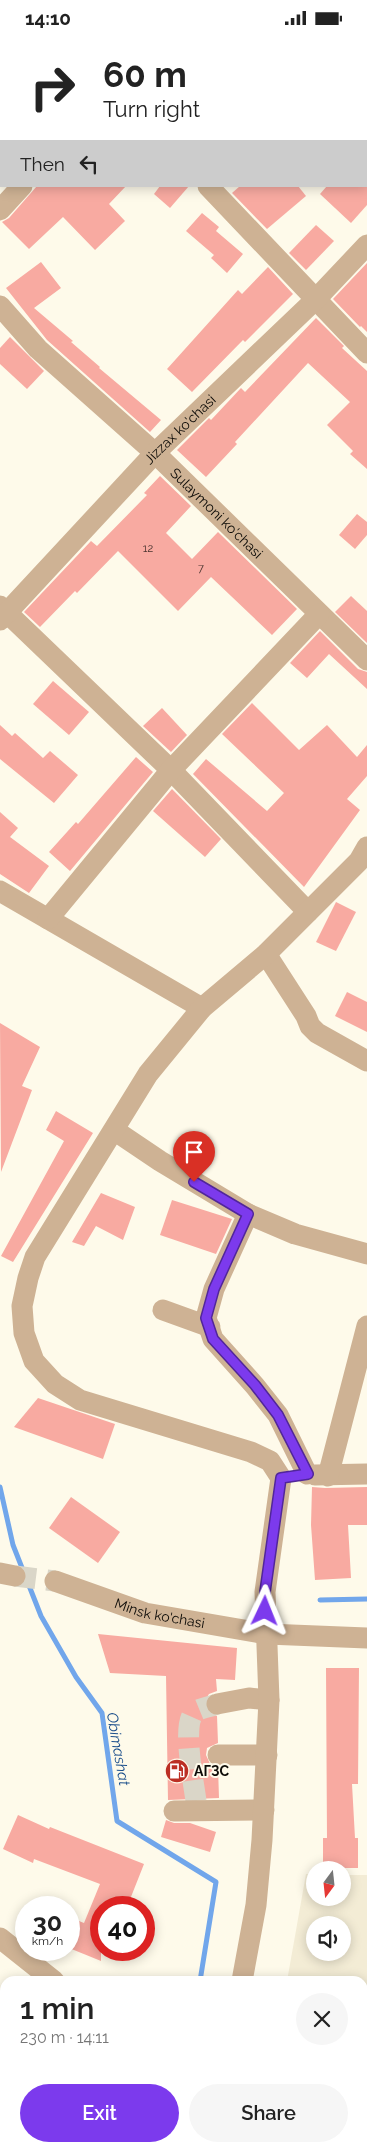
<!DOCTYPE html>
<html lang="en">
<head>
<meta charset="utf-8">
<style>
  :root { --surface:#fff; --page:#f6f6f6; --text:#222; --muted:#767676; --accent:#7c3aed }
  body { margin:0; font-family:Raleway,sans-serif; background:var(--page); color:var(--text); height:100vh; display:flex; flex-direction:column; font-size:19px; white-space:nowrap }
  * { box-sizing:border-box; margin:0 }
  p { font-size:16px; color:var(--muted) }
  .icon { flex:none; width:28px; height:28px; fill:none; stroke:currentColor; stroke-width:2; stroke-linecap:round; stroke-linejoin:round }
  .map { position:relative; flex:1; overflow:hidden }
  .details { position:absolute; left:0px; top:1941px; width:368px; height:176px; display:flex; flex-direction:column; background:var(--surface); border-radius:15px 15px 0 0; box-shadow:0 2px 12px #0003 }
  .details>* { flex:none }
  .hud { position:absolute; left:0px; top:0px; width:368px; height:152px; box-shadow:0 2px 12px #0003; background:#fff; color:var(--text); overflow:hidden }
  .needle { width:32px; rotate:195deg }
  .controls { position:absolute; left:306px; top:1826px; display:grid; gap:10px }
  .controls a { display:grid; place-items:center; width:45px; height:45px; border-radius:50%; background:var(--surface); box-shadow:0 2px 12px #0003; font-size:25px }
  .speed { position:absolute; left:15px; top:1861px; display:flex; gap:10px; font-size:25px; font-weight:700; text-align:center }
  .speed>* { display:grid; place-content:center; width:65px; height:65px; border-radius:50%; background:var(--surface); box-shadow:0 2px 12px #0003; line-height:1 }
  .speed small { font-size:12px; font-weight:400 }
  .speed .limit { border:8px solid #d22; background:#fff; color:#111 }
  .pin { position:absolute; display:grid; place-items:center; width:42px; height:42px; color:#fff; margin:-51px -21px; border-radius:50% 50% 50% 0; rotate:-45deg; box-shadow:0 0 5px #0007 }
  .pin .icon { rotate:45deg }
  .me { position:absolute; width:55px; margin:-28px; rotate:2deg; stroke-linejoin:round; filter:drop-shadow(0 0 4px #0008) }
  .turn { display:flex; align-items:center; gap:18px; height:105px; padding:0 20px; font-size:22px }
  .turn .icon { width:65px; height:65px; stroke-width:2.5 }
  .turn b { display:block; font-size:35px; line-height:42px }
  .then { display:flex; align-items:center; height:48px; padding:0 20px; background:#0003; gap:10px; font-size:19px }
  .round { display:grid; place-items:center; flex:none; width:52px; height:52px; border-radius:26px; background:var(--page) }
  .head { display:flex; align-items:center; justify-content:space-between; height:85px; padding:0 20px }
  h1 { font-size:30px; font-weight:600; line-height:38px }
  .button { display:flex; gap:10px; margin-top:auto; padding:10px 20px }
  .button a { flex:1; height:58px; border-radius:30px; background:var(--accent); color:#fff; font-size:20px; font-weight:600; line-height:58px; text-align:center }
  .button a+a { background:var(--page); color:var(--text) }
  .status { display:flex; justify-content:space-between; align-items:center; height:35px; padding:0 25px; background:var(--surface); direction:ltr }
  .status svg { height:14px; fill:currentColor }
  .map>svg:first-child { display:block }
</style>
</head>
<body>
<div class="status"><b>14:10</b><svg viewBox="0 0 49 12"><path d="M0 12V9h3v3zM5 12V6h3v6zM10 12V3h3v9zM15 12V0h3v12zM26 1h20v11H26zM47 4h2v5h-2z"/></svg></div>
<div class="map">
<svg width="367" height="2117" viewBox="0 0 367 2117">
  <rect width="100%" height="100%" fill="#fefaea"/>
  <path fill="#f3ecd5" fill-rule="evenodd" d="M306,1839H315V1862H342L343,1840H367V2117H251L252,2112H362V1946H287ZM315,1890H342V1918H315Z"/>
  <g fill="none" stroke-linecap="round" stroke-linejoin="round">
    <g stroke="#71a6eb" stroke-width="5">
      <path d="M0,1452L13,1510L41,1581L76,1642L102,1678L117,1786L216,1847L200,1946"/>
      <path d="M320,1565L367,1564"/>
      <path d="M171,2117L172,2112"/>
    </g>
  </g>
  <g fill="#f8aaa1">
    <path d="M37,151H126L109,169L125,186L95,215L63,182L29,214L2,187L9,183Z"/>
    <path d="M160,151H189L170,173L154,159Z"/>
    <path d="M240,151H298L306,161L267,194L232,158Z"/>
    <path d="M327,151H367V170L351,188L320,159Z"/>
    <path d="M202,178L219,192L216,196L243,219L227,238L211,223L214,220L186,196Z"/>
    <path d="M316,190L334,206L306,235L289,218Z"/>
    <path d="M41,227L61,253L34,273L73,306L71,307L100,332L99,333L161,385L150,397L47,305L6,253Z"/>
    <path d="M367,228V297L361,291L360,292L333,264Z"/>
    <path d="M268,232L293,259L245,307L243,305L192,357L167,334L238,255L242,259Z"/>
    <path d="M316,283L344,311L342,313L367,336V434L350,419L353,416L327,390L350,367L308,328L235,407L237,409L206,442L177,415L209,383L211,385L241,353L245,357Z"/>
    <path d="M10,302L44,336L27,354L0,329V313Z"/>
    <path d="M160,441L191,471L166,498L192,524L218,497L297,574L272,600L211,542L178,576L118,516L77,558L75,556L40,592L24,577L91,506L97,511L147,460L144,458Z"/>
    <path d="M357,479L367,487V500L355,514L339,500Z"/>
    <path d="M351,561L367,576V608L335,577Z"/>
    <path d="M320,596L358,634L367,637V654L329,619L307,643L290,628Z"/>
    <path d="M53,646L89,677L69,700L33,669Z"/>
    <path d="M252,668L299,715L327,690L357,722L367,710V741L347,764L360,775L304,852L193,739L206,724L267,776L284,758L222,699Z"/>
    <path d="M162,673L187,700L171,717L143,691Z"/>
    <path d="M0,690L12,701L15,698L43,723L50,716L78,740L54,768L0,724Z"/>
    <path d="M136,722L153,737L70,836L49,817L76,787L78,789Z"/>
    <path d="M172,754L221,804L205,822L153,776Z"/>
    <path d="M0,777L18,793L10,802L49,831L29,858L0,839Z"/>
    <path d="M336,867L356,877L336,916L316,907Z"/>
    <path d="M347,957L367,967V997L335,981Z"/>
    <path d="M0,988L40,1012L22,1051L32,1055L1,1137Z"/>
    <path d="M56,1076L93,1098L13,1227L1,1221L64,1106L46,1095Z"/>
    <path d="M101,1158L135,1172L123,1205L96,1191L84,1211L72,1207Z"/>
    <path d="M172,1165L232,1184L216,1219L160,1200Z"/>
    <path d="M38,1363L115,1389L103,1424L14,1392Z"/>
    <path d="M312,1452L325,1453L367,1452V1490H348L351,1543L315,1545L311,1490Z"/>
    <path d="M71,1462L120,1497L98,1528L49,1493Z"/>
    <path d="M98,1599L237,1613L235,1645L216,1644L217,1656L209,1659L205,1665L207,1677L217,1681L218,1708L207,1713L206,1720L211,1731L218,1732L219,1763L168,1765L166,1641L110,1638Z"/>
    <path d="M326,1633H359L358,1749H352L355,1803H358V1833H323V1803H327Z"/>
    <path d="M18,1780L49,1794L50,1792L144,1829L127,1872H101V1926L69,1913V1882L84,1888L100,1849L34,1824L33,1828L3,1814Z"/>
    <path d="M166,1785L174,1788H190L216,1797L210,1817L161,1802Z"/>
  </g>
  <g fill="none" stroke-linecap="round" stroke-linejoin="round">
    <g stroke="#dad6c8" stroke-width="21" stroke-dasharray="21 11" stroke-linecap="butt">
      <path d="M15,1541L55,1546"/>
      <path d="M196,1766C194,1749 181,1687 195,1677C200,1673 210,1672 217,1669"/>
    </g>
    <g stroke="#ceb294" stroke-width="21">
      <path d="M72,0L73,1"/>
      <path d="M289,0L290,1"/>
      <path d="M366,75L367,76"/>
      <path d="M208,151L367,318"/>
      <path d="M0,175L22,151"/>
      <path id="s1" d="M0,271L38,314L155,418L367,625"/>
      <path d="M0,571L171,735L308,877"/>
      <path id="s2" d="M0,585L155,418L316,264L367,210"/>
      <path d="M0,856L202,973"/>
      <path d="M48,884L171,735L319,579"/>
      <path d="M266,919L306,981L310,991L317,998L367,1026"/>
      <path d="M114,1095L160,1126L248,1179L295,1199L367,1219"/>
      <path d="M248,1179L214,1254L206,1283L213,1304L255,1351L278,1380L307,1439"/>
      <path d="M163,1275L210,1292"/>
      <path d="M315,1440L367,1439"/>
      <path d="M328,1441L367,1291"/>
      <path d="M0,1538L15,1541"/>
      <path id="s3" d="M55,1546L145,1578L267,1599L367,1603"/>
      <path d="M217,1669L249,1663L269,1665"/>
      <path d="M218,1720H267"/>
      <path d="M174,1776L264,1775"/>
      <path d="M0,1903L54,1946"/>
      <path d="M242,1946L256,1870L262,1805L269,1665L265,1557L281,1443L270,1426L251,1417L80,1365L55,1349L34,1326L24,1298L22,1271L28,1243L35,1222L148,1039L202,973L266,919L359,826L367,812"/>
      <path d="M209,2117L210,2112"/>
    </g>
  </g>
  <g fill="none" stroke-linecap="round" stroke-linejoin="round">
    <g stroke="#51269a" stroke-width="12">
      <path id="route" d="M194,1147L248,1179L214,1254L206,1283L213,1304L255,1350L278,1380L308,1439L281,1443L265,1557V1576"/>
    </g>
    <use href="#route" stroke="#7c3aed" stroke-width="9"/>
  </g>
  <defs>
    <g id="fuel-disc" transform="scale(1.25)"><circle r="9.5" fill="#bc2f24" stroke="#fefaea"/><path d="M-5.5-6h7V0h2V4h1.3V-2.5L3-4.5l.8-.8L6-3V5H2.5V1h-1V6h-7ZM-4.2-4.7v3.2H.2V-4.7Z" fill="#fff"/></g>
  </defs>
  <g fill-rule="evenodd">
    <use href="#fuel-disc" x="177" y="1736"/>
  </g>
  <g text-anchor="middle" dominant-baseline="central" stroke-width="4" stroke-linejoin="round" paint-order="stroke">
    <g font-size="11" fill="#48332e">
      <text x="148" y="513">12</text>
      <text x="201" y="533">7</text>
    </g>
    <g font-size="14" fill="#0d0b07" stroke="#fefaea">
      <text stroke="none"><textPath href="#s2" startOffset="262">Jizzax ko'chasi</textPath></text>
      <text stroke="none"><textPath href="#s1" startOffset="300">Sulaymoni ko'chasi</textPath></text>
      <text stroke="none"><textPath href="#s3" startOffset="110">Minsk ko'chasi</textPath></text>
    </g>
    <g font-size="14" font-weight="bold" fill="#0d0b07" stroke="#fefaea" text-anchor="start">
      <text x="194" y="1736">АГЗС</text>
    </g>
    <g font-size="15" font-style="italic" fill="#174b89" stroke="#fefaea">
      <text transform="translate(118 1714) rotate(80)">Obimashat</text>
    </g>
  </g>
</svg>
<div class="controls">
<a><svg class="needle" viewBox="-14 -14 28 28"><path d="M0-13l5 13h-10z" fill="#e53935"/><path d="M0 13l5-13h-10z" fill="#767676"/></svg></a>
<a><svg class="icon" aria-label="sound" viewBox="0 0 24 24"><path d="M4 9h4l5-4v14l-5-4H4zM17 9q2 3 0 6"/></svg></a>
</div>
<div class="speed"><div>30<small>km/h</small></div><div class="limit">40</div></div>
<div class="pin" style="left:194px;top:1147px;background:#d93025"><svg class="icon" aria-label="arrive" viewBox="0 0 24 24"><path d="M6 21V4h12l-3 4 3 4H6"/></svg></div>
<svg class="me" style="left:265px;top:1576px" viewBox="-20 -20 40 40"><path d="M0-17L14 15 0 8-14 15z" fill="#7c3aed" stroke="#fff" stroke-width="4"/></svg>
<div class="hud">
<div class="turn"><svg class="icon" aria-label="right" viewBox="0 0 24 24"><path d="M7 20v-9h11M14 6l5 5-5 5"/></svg><div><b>60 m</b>Turn right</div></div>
<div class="then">Then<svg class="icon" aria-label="left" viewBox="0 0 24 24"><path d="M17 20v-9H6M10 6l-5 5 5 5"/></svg></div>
</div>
<section class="details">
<div class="head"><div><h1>1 min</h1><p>230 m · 14:11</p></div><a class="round"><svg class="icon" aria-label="close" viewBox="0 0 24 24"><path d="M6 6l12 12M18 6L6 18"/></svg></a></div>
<div class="button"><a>Exit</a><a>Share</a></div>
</section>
</div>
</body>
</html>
